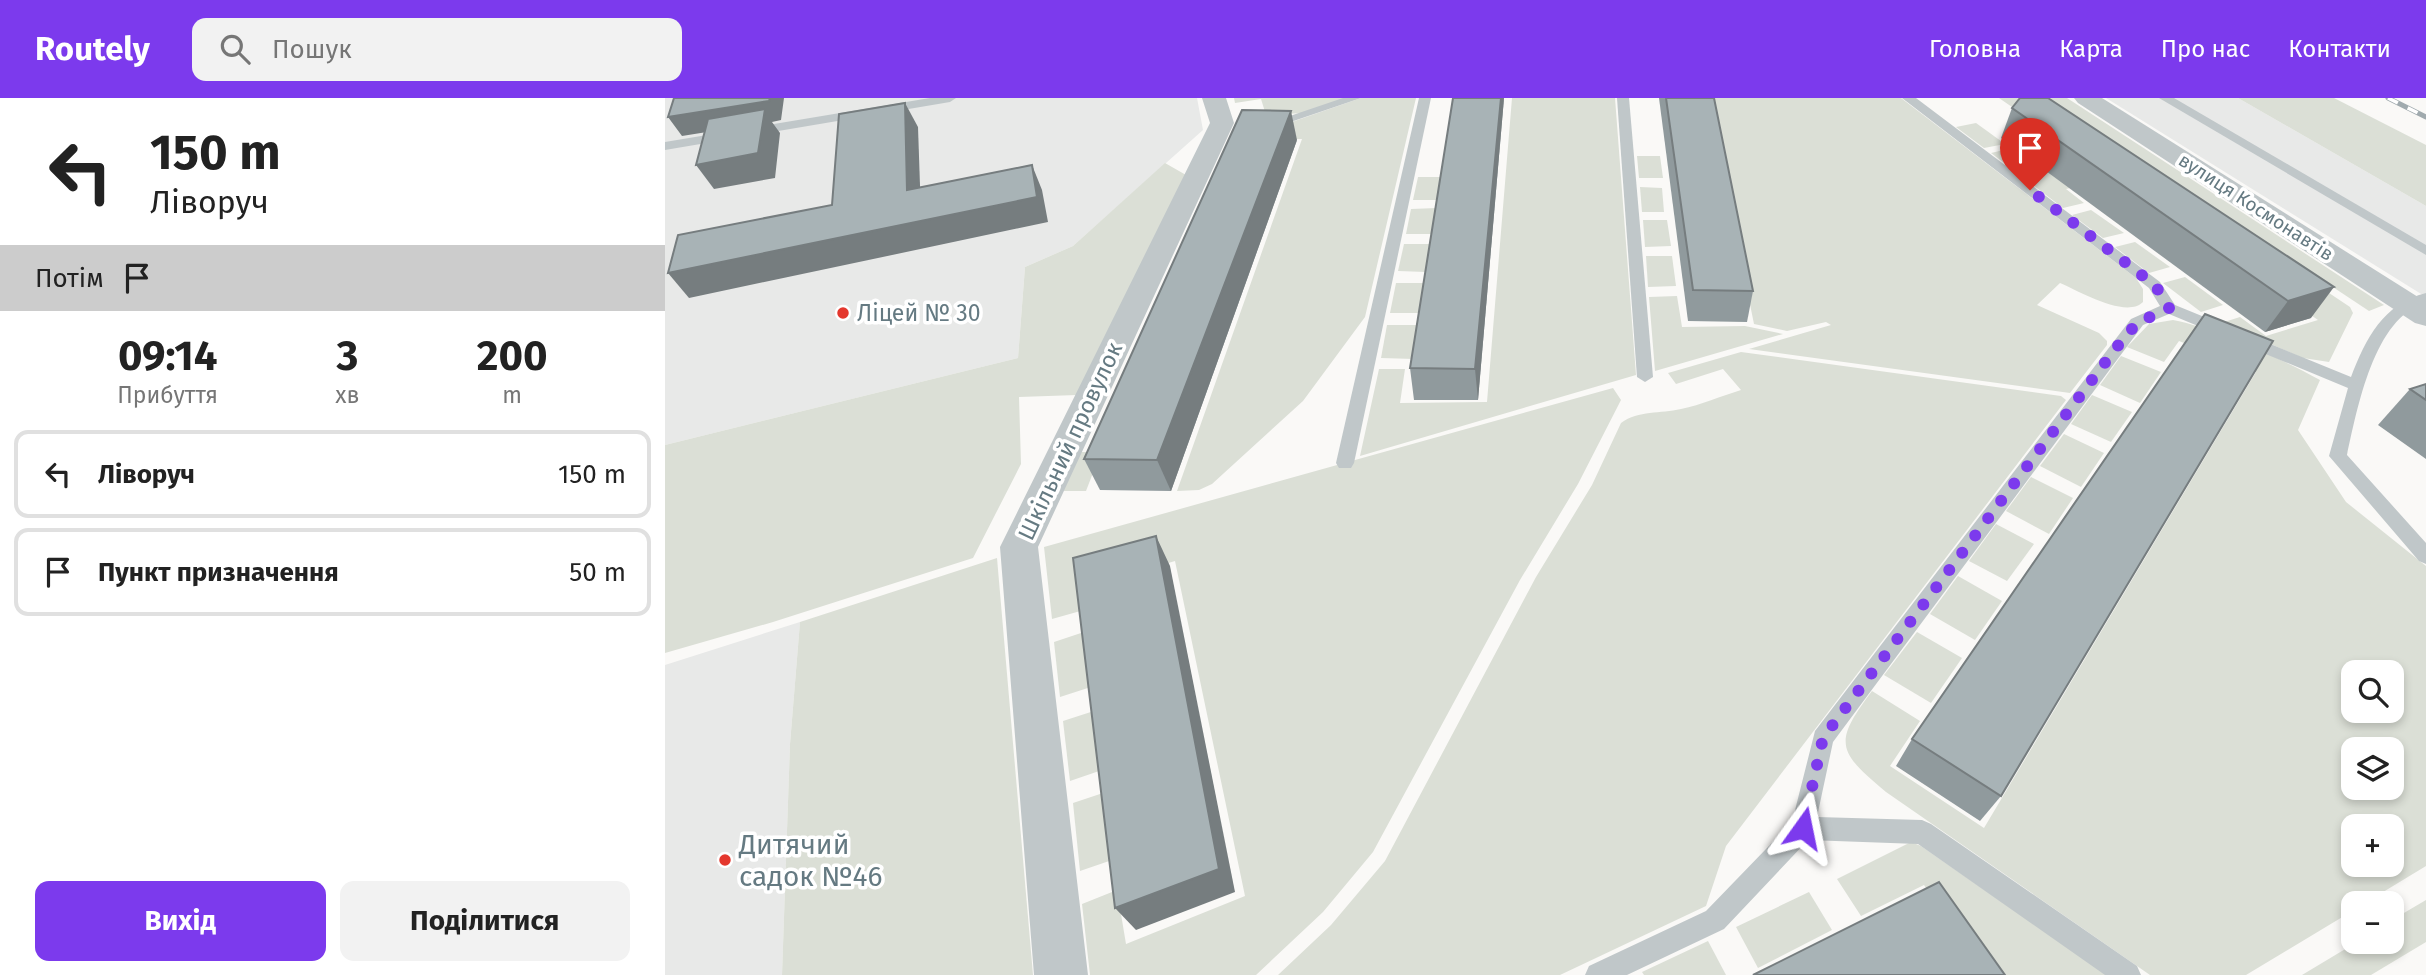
<!DOCTYPE html>
<html lang="uk">
<head>
<meta charset="utf-8">
<style>
  :root { --surface:#fff; --page:#f2f2f2; --text:#222; --muted:#767676; --line:#e0e0e0; --accent:#7c3aed }
  body { margin:0; font-family:"Fira Sans",sans-serif; background:var(--page); color:var(--text); height:100vh; display:flex; flex-direction:column; font-size:26px; white-space:nowrap }
  * { box-sizing:border-box; margin:0 }
  p { font-size:23px; color:var(--muted) }
  .icon { flex:none; width:38px; height:38px; fill:none; stroke:currentColor; stroke-width:2; stroke-linecap:round; stroke-linejoin:round }
  .map { position:relative; flex:1; overflow:hidden }
  .sheet { display:flex; flex-direction:column; background:var(--surface); width:665px }
  .sheet>* { flex:none }
  .guide { background:#fff; color:var(--text); overflow:hidden }
  .buttons { position:absolute; left:1676px; top:562px; display:grid; gap:14px }
  .buttons a { display:grid; place-items:center; width:63px; height:63px; border-radius:14px; background:var(--surface); box-shadow:0 4px 10px #0003; font-size:35px }
  .pin { position:absolute; display:grid; place-items:center; width:60px; height:60px; color:#fff; margin:-72px -30px; border-radius:50% 50% 50% 0; rotate:-45deg; box-shadow:0 0 7px #0007 }
  .pin .icon { rotate:45deg }
  .me { position:absolute; width:77px; margin:-38px; rotate:12deg; stroke-linejoin:round; filter:drop-shadow(0 0 5px #0008) }
  .turn { display:flex; align-items:center; gap:24px; height:147px; padding:0 35px; font-size:32px }
  .turn .icon { width:91px; height:91px; stroke-width:2.5 }
  .turn b { display:block; font-size:49px; line-height:60px }
  .then { display:flex; align-items:center; height:66px; padding:0 35px; background:#0003; gap:14px; font-size:26px }
  .eta { display:flex; justify-content:space-evenly; align-items:center; height:119px; text-align:center }
  .eta b { font-size:42px; font-weight:700; line-height:49px }
  .cta { display:flex; gap:14px; margin-top:auto; padding:14px 35px }
  .cta a { flex:1; height:80px; border-radius:14px; background:var(--accent); color:#fff; font-size:28px; font-weight:700; line-height:80px; text-align:center }
  .cta a+a { background:var(--page); color:var(--text) }
  ul { padding:0; list-style:none }
  li { display:flex; align-items:center; gap:21px; height:88px; margin:0 14px 10px; padding:0 21px; border:4px solid var(--line); border-radius:14px }
  li div { flex:1 }
  li b { display:block; font-size:26px }
  li em { font-style:normal }
  header { display:flex; align-items:center; gap:42px; box-sizing:border-box; height:98px; padding:0 35px; background:var(--accent); color:#fff }
  header strong { font-size:33px }
  nav { display:flex; gap:38px; margin-inline-start:auto; font-size:24px }
  .search { width:490px; height:63px; background:var(--page); display:flex; align-items:center; gap:18px; box-sizing:border-box; padding:0 24px; border-radius:14px; color:var(--muted); font-size:26px }
  main { display:flex; flex:1; min-height:0 }
  .map>svg:first-child { display:block }
</style>
</head>
<body>
<header>
<strong>Routely</strong>
<div class="search"><svg class="icon" aria-label="search" viewBox="0 0 24 24"><circle cx="10" cy="10" r="6"/><path d="M15 15l6 6"/></svg>Пошук</div>
<nav><a>Головна</a><a>Карта</a><a>Про нас</a><a>Контакти</a></nav>
</header>
<main>
<section class="sheet">
<div class="guide">
<div class="turn"><svg class="icon" aria-label="left" viewBox="0 0 24 24"><path d="M17 20v-9H6M10 6l-5 5 5 5"/></svg><div><b>150 m</b>Ліворуч</div></div>
<div class="then">Потім<svg class="icon" aria-label="arrive" viewBox="0 0 24 24"><path d="M6 21V4h12l-3 4 3 4H6"/></svg></div>
</div>
<div class="eta">
<div><b>09:14</b><p>Прибуття</p></div>
<div><b>3</b><p>хв</p></div>
<div><b>200</b><p>m</p></div>
</div>
<ul>
<li><svg class="icon" aria-label="left" viewBox="0 0 24 24"><path d="M17 20v-9H6M10 6l-5 5 5 5"/></svg><div><b>Ліворуч</b></div><em>150 m</em></li>
<li><svg class="icon" aria-label="arrive" viewBox="0 0 24 24"><path d="M6 21V4h12l-3 4 3 4H6"/></svg><div><b>Пункт призначення</b></div><em>50 m</em></li>
</ul>
<div class="cta"><a>Вихід</a><a>Поділитися</a></div>
</section>
<div class="map">
<svg width="1761" height="877" viewBox="0 0 1761 877">
  <rect width="100%" height="100%" fill="#faf9f7"/>
  <g fill="#e8e9e8">
    <path d="M0,0H532L538,32L408,148L360,169L353,260L0,347Z"/>
    <path d="M1441,0H1573L1761,108V199Z"/>
    <path d="M135,524L125,646L117,877H0V567Z"/>
  </g>
  <g fill="#dbdfd6" fill-rule="evenodd">
    <path d="M569,0H684L639,15L601,17L596,1L570,5Z"/>
    <path d="M696,0H751L700,219L638,303L547,386L534,392L512,393L637,41H585L586,38Z"/>
    <path d="M847,0H950L971,277L695,358L714,271H740L735,305L822,304Z"/>
    <path d="M1043,0H1236L1471,180L1478,191V204C1461,221 1414,193 1395,185L1372,207L1434,235L1442,243V247L1405,295L1084,251L1166,227L1161,224L1122,233L1089,226Z"/>
    <path d="M1334,0H1372L1685,209L1688,215L1664,264L1638,260L1556,225L1575,219L1601,238L1653,222L1448,80L1401,91L1419,105L1398,110L1326,55L1347,50L1375,71L1421,60Z"/>
    <path d="M1383,0H1402L1719,207L1704,213Z"/>
    <path d="M1573,0H1669L1761,47V108Z"/>
    <path d="M1311,25L1340,46L1319,50L1291,29Z"/>
    <path d="M972,58H995L998,80H974Z"/>
    <path d="M500,65L521,77L412,297L354,299L356,366L308,460L108,524L0,555V347L353,260L360,169L408,148Z"/>
    <path d="M753,79H777L774,102H748Z"/>
    <path d="M975,89L997,90L999,114H977Z"/>
    <path d="M772,110L768,136H741L746,111Z"/>
    <path d="M1426,112L1459,135L1438,140L1407,117Z"/>
    <path d="M978,122H1002L1006,148L980,149Z"/>
    <path d="M1470,144L1505,169L1484,175L1450,149Z"/>
    <path d="M739,146H765L761,174L733,173Z"/>
    <path d="M981,158H1007L1011,188L983,189Z"/>
    <path d="M1520,179L1558,207L1536,214L1498,185Z"/>
    <path d="M731,185H759L755,215H725Z"/>
    <path d="M1012,198L1017,229L1080,228L1118,236L990,273L984,199Z"/>
    <path d="M1508,222C1550,230 1617,261 1655,282L1633,332L1681,404L1761,468V768L1700,805H1689V812L1581,877H1485L1221,694C1172,653 1168,645 1207,593L1255,623L1225,668L1319,730L1591,274L1514,243L1499,264L1462,249L1484,226ZM1689,574H1727V612H1689ZM1689,651H1727V690H1689ZM1689,728H1727V766H1689Z"/>
    <path d="M722,227H754L749,261L716,260Z"/>
    <path d="M1076,254L1396,298L1401,302L1061,748L1041,808L895,877H613L666,827L720,763L871,479L927,387L956,325C974,312 995,316 1016,311C1036,307 1056,298 1076,292L1058,271L1011,286L1003,275Z"/>
    <path d="M1456,258L1496,274L1475,305L1435,287Z"/>
    <path d="M948,290L956,302L913,386L855,482L708,754L658,814L591,877H425L417,806L452,792L461,846L580,798L510,463L417,491L419,512L387,521L379,449Z"/>
    <path d="M1427,297L1467,314L1446,344L1406,326Z"/>
    <path d="M1399,336L1439,355L1416,389L1375,368Z"/>
    <path d="M413,354H436L421,393H395Z"/>
    <path d="M1366,379L1408,400L1384,436L1341,413Z"/>
    <path d="M1331,426L1369,446L1342,483L1304,463Z"/>
    <path d="M332,460L368,877H117L125,646L135,524Z"/>
    <path d="M1293,478L1337,503L1310,542L1265,516Z"/>
    <path d="M422,533L429,588L395,599L389,544Z"/>
    <path d="M1252,534L1297,560L1266,605L1219,577Z"/>
    <path d="M432,612L440,671L405,683L398,623Z"/>
    <path d="M441,694L450,761L415,773L408,705Z"/>
    <path d="M1246,744L1256,748L1442,877H1323L1259,787L1196,818L1172,781Z"/>
    <path d="M1144,794L1167,832L1093,870L1071,829Z"/>
    <path d="M1761,802V844L1706,877H1637L1692,844H1727V822Z"/>
    <path d="M1043,843L1061,877H979L977,874Z"/>
  </g>
  <g fill="none" stroke-linecap="round" stroke-linejoin="round">
    <g fill="#c0c7c9" fill-rule="evenodd">
      <path d="M265,0H291L285,4L0,52V44Z"/>
      <path d="M678,0H696L608,30L604,31L598,27Z"/>
      <path d="M754,0H766L689,365L686,370H674L671,365Z"/>
      <path d="M952,0H964L988,279L980,284L972,279Z"/>
      <path d="M1237,0H1251L1495,184L1510,207L1686,279C1701,240 1718,206 1761,195V205C1709,218 1692,312 1682,357L1761,445V466L1754,463L1664,358L1683,290L1504,216L1478,227L1168,644L1152,719L1257,722L1266,726L1472,868L1476,877H1440L1253,746L1143,742L1059,831L962,877H920L924,868L1041,813L1127,724L1150,633L1466,221L1495,208L1484,190Z"/>
      <path d="M1494,0H1509L1761,147V157Z"/>
    </g>
    <path fill="#c0c7c9" fill-rule="evenodd" d="M537,0H561L569,25L373,449L423,877H369L335,449L545,25Z"/>
    <path fill="#c0c7c9" fill-rule="evenodd" d="M1409,0H1437L1761,204V228L1750,225L1413,5Z"/>
    <g stroke="#a0aaae" stroke-width="5">
      <path id="rail" d="M1723,0L1761,19"/>
    </g>
    <use href="#rail" stroke="#fff" stroke-width="3.5" stroke-dasharray="11" stroke-linecap="butt"/>
  </g>
  <g fill="#909a9d">
    <path d="M839,0L813,302H749L745,270Z"/>
    <path d="M994,0H1049L1088,193L1082,224L1023,223Z"/>
    <path d="M1355,0L1646,220L1600,234L1336,40L1347,10Z"/>
    <path d="M632,42L506,393L435,392L419,361Z"/>
    <path d="M1761,286V361L1713,327L1745,291Z"/>
    <path d="M1247,641L1336,698L1315,723L1231,668Z"/>
  </g>
  <g fill="#767d7f">
    <path d="M105,0H119L116,22L107,24L115,35L110,80L49,91L31,67L98,25L17,38L3,19Z"/>
    <path d="M836,0H839L813,302L810,271Z"/>
    <path d="M240,5L253,29L256,117L242,92Z"/>
    <path d="M626,13L632,42L506,393L492,362Z"/>
    <path d="M367,67L377,92L383,124L24,200L3,175Z"/>
    <path d="M1669,189L1646,220L1600,234L1623,203Z"/>
    <path d="M491,438L505,468L570,794L471,832L450,810Z"/>
  </g>
  <g fill="#a8b3b6" stroke="#767d7f" stroke-width="2">
    <path d="M9,0H105L104,3L3,19Z"/>
    <path d="M788,0H836L810,271L745,270Z"/>
    <path d="M1001,0H1049L1088,193L1028,192Z"/>
    <path d="M1355,0H1383L1669,189L1623,203L1347,10Z"/>
    <path d="M240,5L242,92L367,67L372,99L3,175L13,137L167,107L174,16Z"/>
    <path d="M100,11L93,55L31,67L43,21Z"/>
    <path d="M577,12L626,13L492,362L419,361Z"/>
    <path d="M1540,216L1608,243L1336,698L1247,641Z"/>
    <path d="M1761,286V302L1745,291Z"/>
    <path d="M491,438L554,771L450,810L408,460Z"/>
    <path d="M1274,784L1340,877H1088Z"/>
  </g>
  <g fill="none" stroke-linecap="round" stroke-linejoin="round">
    <path stroke="#7c3aed" stroke-width="12" stroke-dasharray="0 21.6" d="M1138,730L1158,640L1451,250L1472,225L1504,210L1490,187L1365,92"/>
  </g>
  <g fill="#e4372d" stroke="#fff" stroke-width="2.5">
    <circle cx="178" cy="215" r="7"/>
    <circle cx="60" cy="762" r="7"/>
  </g>
  <g text-anchor="middle" dominant-baseline="central" stroke-width="7" stroke-linejoin="round" paint-order="stroke">
    <g font-size="19" fill="#657a82" stroke="#fff">
      <text transform="translate(1591 109) rotate(33)">вулиця Космонавтів</text>
    </g>
    <g font-size="23" fill="#657a82" stroke="#fff" text-anchor="start">
      <text x="192" y="215">Ліцей № 30</text>
    </g>
    <g font-size="23" fill="#657a82" stroke="#fff">
      <text transform="translate(405 343) rotate(-65)">Шкільний провулок</text>
    </g>
    <g font-size="28" fill="#657a82" stroke="#fff" text-anchor="start">
      <text x="74" y="746">Дитячий<tspan x="74" dy="32">садок №46</tspan></text>
    </g>
  </g>
</svg>
<div class="buttons">
<a><svg class="icon" aria-label="search" viewBox="0 0 24 24"><circle cx="10" cy="10" r="6"/><path d="M15 15l6 6"/></svg></a>
<a><svg class="icon" aria-label="layers" viewBox="0 0 24 24"><path d="M12 4l9 5-9 5-9-5zM3 14l9 5 9-5"/></svg></a>
<a>+</a>
<a>−</a>
</div>
<div class="pin" style="left:1365px;top:92px;background:#d93025"><svg class="icon" aria-label="arrive" viewBox="0 0 24 24"><path d="M6 21V4h12l-3 4 3 4H6"/></svg></div>
<svg class="me" style="left:1138px;top:730px" viewBox="-20 -20 40 40"><path d="M0-17L14 15 0 8-14 15z" fill="#7c3aed" stroke="#fff" stroke-width="4"/></svg>
</div>
</main>
</body>
</html>
